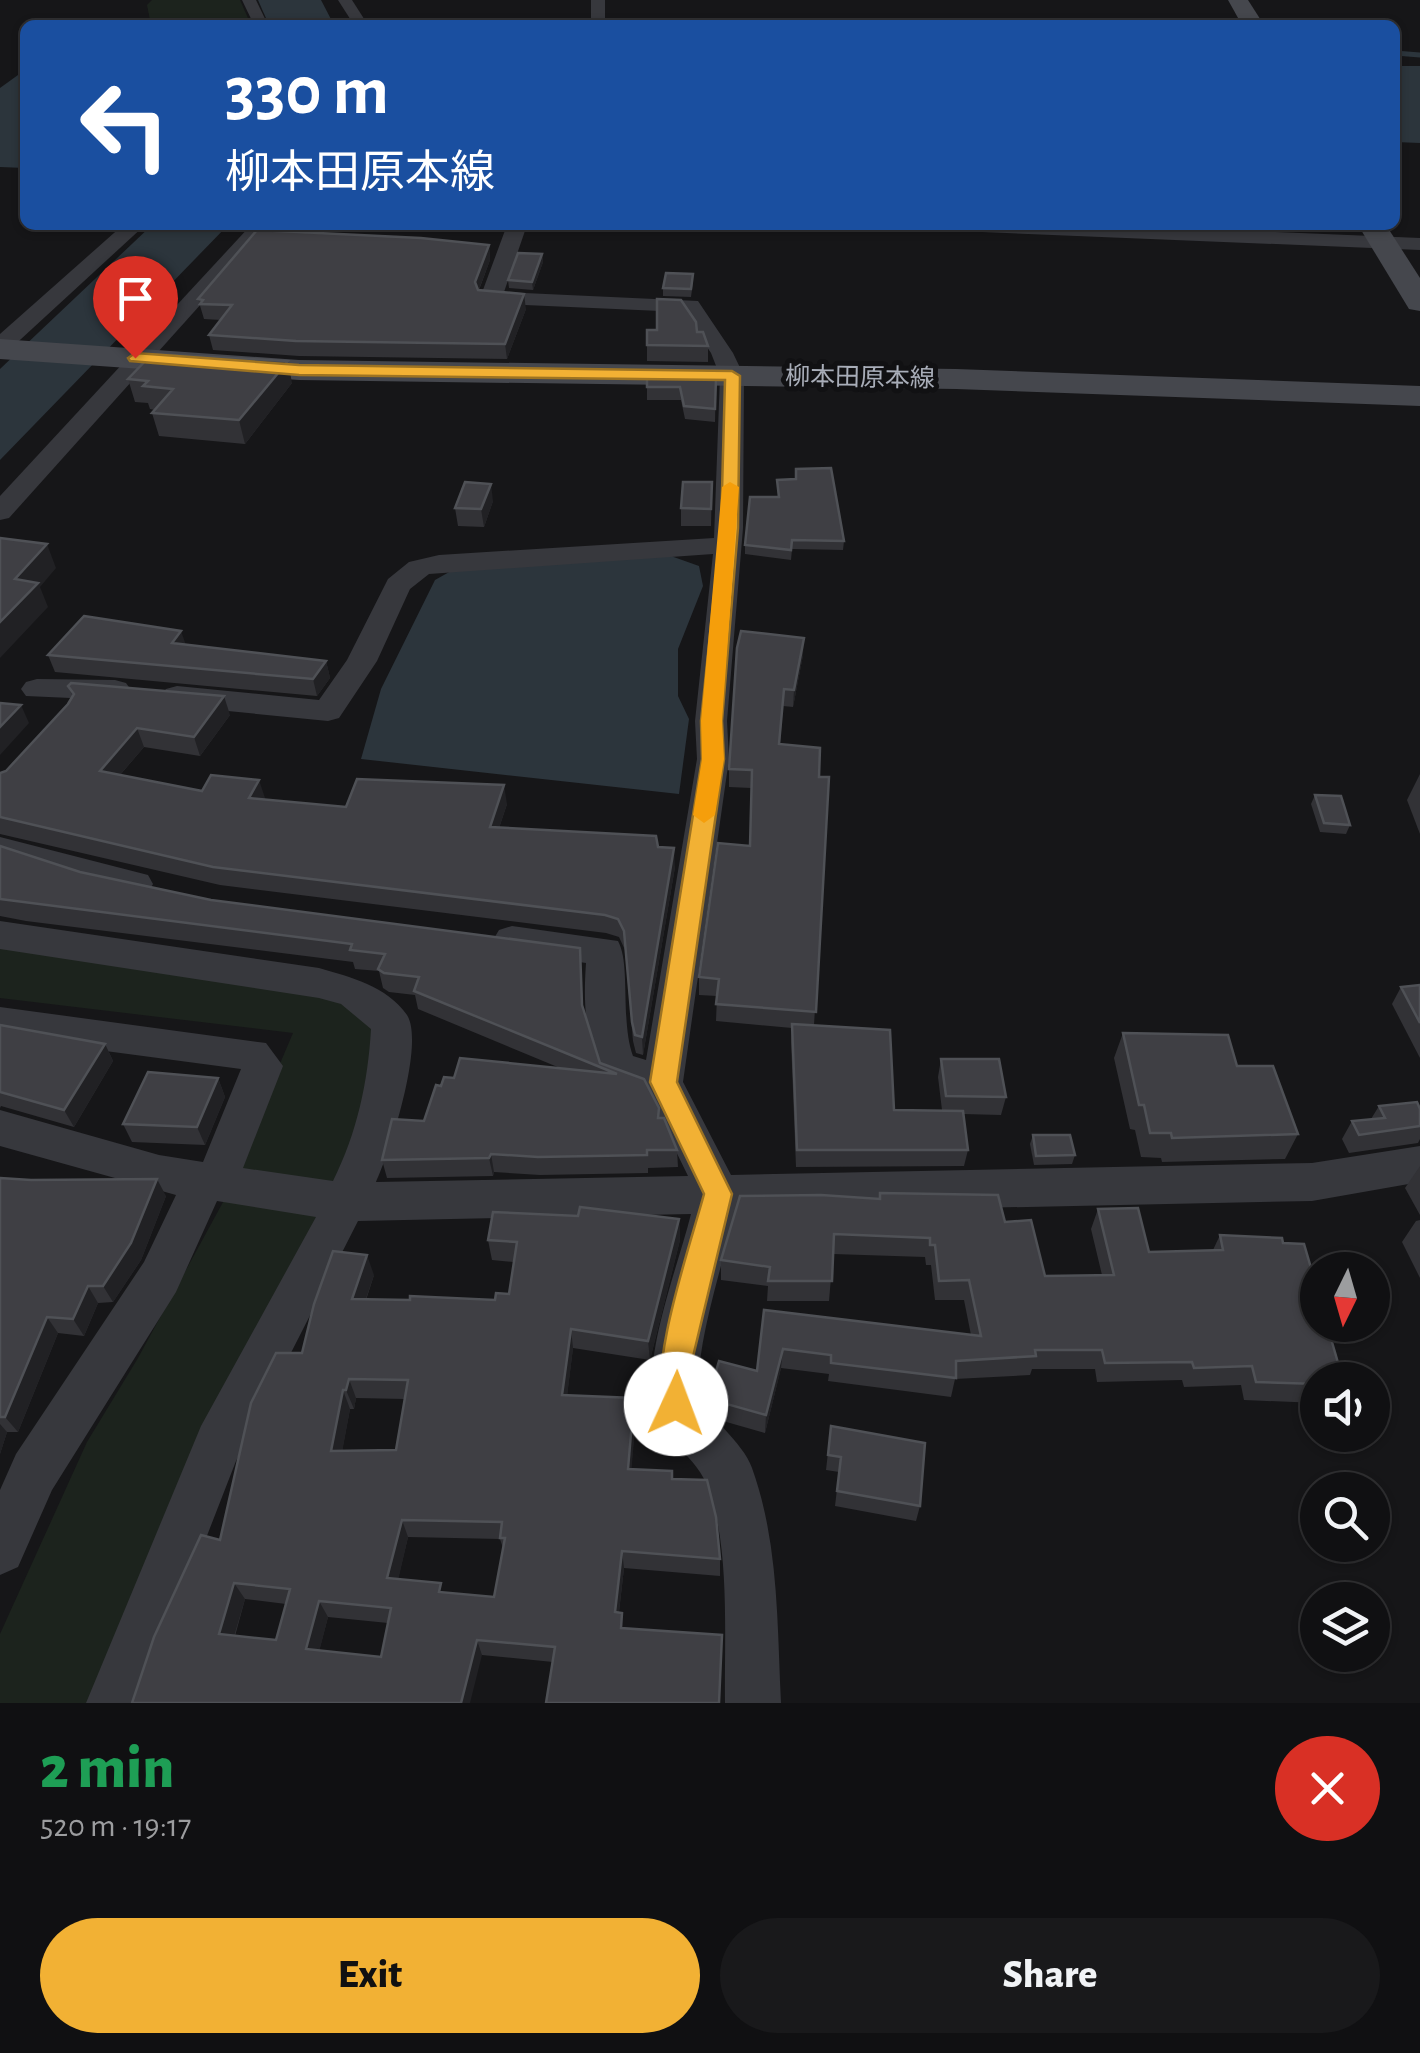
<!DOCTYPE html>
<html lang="en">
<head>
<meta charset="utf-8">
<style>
  :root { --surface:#101012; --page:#19191b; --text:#f1f3f6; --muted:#9c9d9f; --line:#303032; --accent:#f2b134 }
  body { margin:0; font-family:"Alegreya Sans","Noto Sans JP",sans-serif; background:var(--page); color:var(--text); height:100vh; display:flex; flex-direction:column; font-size:38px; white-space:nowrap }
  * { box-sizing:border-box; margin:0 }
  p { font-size:32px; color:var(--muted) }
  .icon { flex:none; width:55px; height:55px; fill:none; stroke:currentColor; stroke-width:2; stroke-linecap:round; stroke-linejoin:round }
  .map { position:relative; height:1703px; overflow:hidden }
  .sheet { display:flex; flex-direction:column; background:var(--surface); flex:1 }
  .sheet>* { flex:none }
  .banner { position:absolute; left:20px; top:20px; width:1380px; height:210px; border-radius:15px; box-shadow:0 2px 8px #0004,0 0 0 2px var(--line); background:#1a4fa0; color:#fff; overflow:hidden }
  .needle { width:65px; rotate:185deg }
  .fabs { position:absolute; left:1300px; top:1252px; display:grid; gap:20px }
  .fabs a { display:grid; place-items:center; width:90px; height:90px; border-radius:50%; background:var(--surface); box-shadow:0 2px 8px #0004,0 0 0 2px var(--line); font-size:50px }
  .pin { position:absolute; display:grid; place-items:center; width:85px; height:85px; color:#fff; margin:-102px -42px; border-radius:50% 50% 50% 0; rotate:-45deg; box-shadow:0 0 10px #0007 }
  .pin .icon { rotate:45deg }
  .me { position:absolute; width:110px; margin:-55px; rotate:2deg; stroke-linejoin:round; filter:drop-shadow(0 0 8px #0008) }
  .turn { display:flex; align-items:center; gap:35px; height:210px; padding:0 40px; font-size:45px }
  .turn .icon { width:130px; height:130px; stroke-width:2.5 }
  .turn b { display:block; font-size:70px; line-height:85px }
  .round { display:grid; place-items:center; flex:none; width:105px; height:105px; border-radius:52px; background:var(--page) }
  .headline { display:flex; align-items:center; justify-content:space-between; height:170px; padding:0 40px }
  h1 { font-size:60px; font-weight:800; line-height:75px; color:#1e9e55 }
  .cta { display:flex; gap:20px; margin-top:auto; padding:20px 40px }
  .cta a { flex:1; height:115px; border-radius:60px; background:var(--accent); color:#111; font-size:40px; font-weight:800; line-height:115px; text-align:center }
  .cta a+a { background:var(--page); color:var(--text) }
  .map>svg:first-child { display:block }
</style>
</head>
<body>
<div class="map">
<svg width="1420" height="1703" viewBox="0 0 1420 1703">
  <rect width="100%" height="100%" fill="#161618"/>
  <g fill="#1c231d">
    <path d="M152,0H240L251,25H151L147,5Z"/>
    <path d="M0,939L312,988L380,1025L386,1053L337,1186L233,1174L293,1033L0,998Z"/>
    <path d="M228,1193L324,1210L97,1703H0V1634L87,1442L138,1358Z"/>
  </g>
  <g fill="#2c353c">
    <path d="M258,0H321L334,25H269Z"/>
    <path d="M1395,66H1420V143L1395,142Z"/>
    <path d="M18,75H25V168L0,167V88Z"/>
    <path d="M152,225H228L0,460V369Z"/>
    <path d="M668,555L699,566L703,586L678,649V696L689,719L679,794L361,759L381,689L435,580L451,571Z"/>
  </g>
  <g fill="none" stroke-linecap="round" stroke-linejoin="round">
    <path stroke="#2c353c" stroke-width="5" d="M1395,53L1420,55"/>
    <g fill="#37383d" fill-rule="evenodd">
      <path d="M242,0H256L268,25H254Z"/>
      <path d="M338,0H352L368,25H354Z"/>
      <rect x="591" y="0" width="14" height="25"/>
      <path d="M123,225H145L8,351L0,353V334Z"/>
      <path d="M251,225H272L9,518L0,520V496Z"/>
      <path d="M507,225H527L504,292L698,301L733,353L744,376L743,528L727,721L729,759L683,1082L731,1175L1312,1163L1420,1146V1182L1312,1201L735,1213C725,1256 693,1353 700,1393C705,1416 743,1441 752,1468C779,1543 777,1624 781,1703H725C724,1638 731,1542 706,1483C694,1454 655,1434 652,1400C647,1344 677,1269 691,1214L358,1221L236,1461L142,1703H86L201,1426L316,1217L217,1201L176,1292L52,1490L18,1567L0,1575V1490L16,1454L144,1262L176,1195L0,1146V1110L159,1155L203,1162L241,1069L0,1037V1007L266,1043L283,1066L243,1168L333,1181C357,1133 368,1082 371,1029L341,1004L319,998L0,949V921L319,968C350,977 387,986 407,1015C425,1043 390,1152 376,1182L688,1176L648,1094L605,1080C585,1040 583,1006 586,963L499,950L493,940L499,930L512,926L618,941C631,964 620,1020 633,1056L646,1060L697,759L695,721L713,554L429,574L410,589L377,661L339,718L328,721L177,706L166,703L161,696L166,689L177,686L319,700L347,660L388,579L409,562L439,555L714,538L720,376L711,353L683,312L483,303L480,298Z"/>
      <path d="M948,225H1103L1420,238V250L958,231Z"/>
      <path d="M37,679L115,680L126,683L131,690L126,697L115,700L26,696L21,689L26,682Z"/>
      <path d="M0,837L148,875L153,884L148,893L135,897L0,861Z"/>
    </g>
    <g fill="#45474d" fill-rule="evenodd">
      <path d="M1228,0H1248L1264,25H1242Z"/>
      <path d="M1358,225H1386L1420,278V311L1409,309Z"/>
      <path d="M0,339L299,360L956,369L1420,386V406L956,389L299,380L0,359Z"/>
    </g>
  </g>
  <g fill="#323236" fill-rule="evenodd">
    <path d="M489,245L490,260L479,290L526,309L507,359L299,356L213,350L209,335L221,320L204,319L198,299Z"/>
    <path d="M542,254L543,262L533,290L509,288L508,280Z"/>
    <path d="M693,282L691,297L663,296V288Z"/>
    <path d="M697,332L708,346V362L647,361V345Z"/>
    <path d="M647,376L716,378L715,422L685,419L681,400H647Z"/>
    <path d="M128,379L292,383L245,444L159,436L152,413L155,410L150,409L148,403L135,402Z"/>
    <path d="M796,469L844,541L843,550L792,549L791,560L745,554V545L778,497L777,480L795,479Z"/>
    <path d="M712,482L711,526H681V508Z"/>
    <path d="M493,501L484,527L458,526L455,508Z"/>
    <path d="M48,655L326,661L330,678L317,696L55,672Z"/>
    <path d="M803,655L793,707L783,706L780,744L819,777H829L814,1025L894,1110H942L938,1077L941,1059L1006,1097L1001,1115L963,1114L968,1150L964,1166L796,1167L791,1041L792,1028L716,1021L717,996L699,995V977L750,846L751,788L729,787V769Z"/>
    <path d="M68,686L230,715L200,756L144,747L120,775L202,791L265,798L264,799L346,807L507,804L499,828L658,847L675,867L643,1055L636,1053L633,1041L625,950L619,937L606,933L220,885L0,834V773L6,771L68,704L73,697Z"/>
    <path d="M1420,774V834L1407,800Z"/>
    <path d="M1315,795L1350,825L1346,834L1320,832L1311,804Z"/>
    <path d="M0,846L80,872L211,900L580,948L583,1010L600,1063L644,1079L659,1118L677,1150L678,1167L648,1168V1173L540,1175L494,1172L493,1176L387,1178L382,1160L424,1121L441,1086L454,1078L560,1068L418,1009L415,995L389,992L383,988L379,971L355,969L353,962L26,921L0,916Z"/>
    <path d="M1420,985V1058L1392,1004L1401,987Z"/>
    <path d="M0,1025L105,1044L113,1061L74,1127L1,1106L0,1108Z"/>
    <path d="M1123,1033L1237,1066L1298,1134L1285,1159L1162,1162L1161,1158L1141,1157L1135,1130L1130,1129L1114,1058Z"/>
    <path d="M218,1078L225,1097L205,1145L132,1142L123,1124Z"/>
    <path d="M1379,1106L1420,1109V1139L1418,1143L1349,1153L1342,1139L1352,1121L1371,1119Z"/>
    <path d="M1033,1135L1075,1155L1072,1164L1034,1165L1030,1144Z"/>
    <path d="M1420,1166V1215L1405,1188Z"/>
    <path d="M0,1178L166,1196L141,1260L113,1302L98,1303L84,1336L58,1333L18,1432H7L0,1454Z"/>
    <path d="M880,1193L1005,1222L1045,1276L1102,1275L1091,1229L1098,1209L1149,1252L1213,1250L1220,1235L1318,1380V1403L1244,1400L1241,1385L1184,1387L1182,1380L1097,1382L1095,1369H1032L1030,1375L955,1379L951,1397L828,1381L829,1374L781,1368L765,1433L723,1421L711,1407V1389L757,1371L764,1310L971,1335L964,1300H935L931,1265H926L925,1257L833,1254L829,1301H767L768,1286L721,1280V1260L879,1199Z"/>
    <path d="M679,1219L680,1240L650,1360L573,1348L567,1395L634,1398L636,1416L631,1469L672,1471V1479L720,1559V1576L624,1568L619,1612L553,1662L482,1655L132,1703L220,1540L302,1353L374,1275L366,1300H495L509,1294L514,1262L492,1260L488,1240ZM356,1398L405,1399L396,1450L342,1451L350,1409H354ZM408,1537L500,1539L503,1548L494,1597L444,1592L398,1579ZM245,1599L286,1604L276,1640L235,1636ZM328,1617L388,1623L381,1657L319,1651Z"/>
    <path d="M1420,1220V1278L1402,1242L1416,1221Z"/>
    <path d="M831,1426L920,1506L916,1521L835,1506L839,1472L826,1470Z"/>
  </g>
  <g fill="#212124">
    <path d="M489,245L490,260L476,297L475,282Z"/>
    <path d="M542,254L543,262L533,290L532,282Z"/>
    <path d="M524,294L526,309L507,359L505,344Z"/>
    <path d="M288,361L292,383L245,444L239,420Z"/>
    <path d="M491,484L493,501L484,527L481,509Z"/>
    <path d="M47,544L56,568L40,587L48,607L0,658V622L15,579Z"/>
    <path d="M181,631L187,648L172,643Z"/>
    <path d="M804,638L803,655L793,707L794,690Z"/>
    <path d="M326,661L330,678L317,696L313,679Z"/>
    <path d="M224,696L230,715L200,756L194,737Z"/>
    <path d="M21,705L29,723L0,755V727Z"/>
    <path d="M137,728L144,747L107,790L100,771Z"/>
    <path d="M259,780L265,798L255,817L249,798Z"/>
    <path d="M504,785L507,804L493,846L490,827Z"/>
    <path d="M674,848L675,867L643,1055L642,1037Z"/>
    <path d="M105,1044L113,1061L74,1127L64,1110Z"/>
    <path d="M218,1078L225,1097L205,1145L197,1127Z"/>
    <path d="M491,1154L494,1172L493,1176L489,1158Z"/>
    <path d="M157,1179L166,1196L141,1260L113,1302L103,1286Z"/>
    <path d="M679,1219L680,1240L650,1360L648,1341Z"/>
    <path d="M367,1255L374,1275L359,1319L352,1299Z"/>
    <path d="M88,1286L98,1303L84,1336L73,1319Z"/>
    <path d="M47,1317L58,1333L18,1432L5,1417Z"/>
    <path d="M571,1329L573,1348L565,1414L562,1395Z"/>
    <path d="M783,1349L781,1368L765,1433L766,1415Z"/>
    <path d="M349,1379L356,1398L354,1409L346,1390Z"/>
    <path d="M343,1390L350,1409L339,1469L331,1451Z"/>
    <path d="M634,1398L636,1416L630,1487L628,1469Z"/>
    <path d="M0,1424L7,1432L0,1454Z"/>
    <path d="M402,1520L408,1537L395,1594L387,1578Z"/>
    <path d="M622,1551L624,1568L617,1628L615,1612Z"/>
    <path d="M234,1583L245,1599L230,1650L219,1634Z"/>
    <path d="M319,1601L328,1617L316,1664L306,1649Z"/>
    <path d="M477,1640L482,1655L470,1703H461Z"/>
  </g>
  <g fill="#3f3f44" stroke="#4f5156" stroke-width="2.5" fill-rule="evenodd">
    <path d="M257,230L421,238L489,245L475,282L478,290L524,294L505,344L296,341L209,335L232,305L200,304L203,300L198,299Z"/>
    <path d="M518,253L542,254L532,282L508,280Z"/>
    <path d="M666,273L693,274L691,289L663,288Z"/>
    <path d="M657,299L681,300L696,322L697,332H703L708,346L647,345V330H657Z"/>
    <path d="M152,354L288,361L239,420L152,413L173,389L143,386L148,381L128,379Z"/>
    <path d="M647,376L716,378L715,409L684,406L680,387H647Z"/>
    <path d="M831,468L844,541L792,540L791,550L745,545L750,497H779L777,480L796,479V469Z"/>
    <path d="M465,482L491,484L481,509L455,508Z"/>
    <path d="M683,482H712L711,509L681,508Z"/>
    <path d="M0,538L47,544L15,579L38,583L0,622Z"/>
    <path d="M84,616L181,631L172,643L326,661L313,679L48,655Z"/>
    <path d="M741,631L804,638L794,690L784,689L779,744L820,748L819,777H829L816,1012L716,1004L719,979L699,977L718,843L750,846L752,770L729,769L737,648Z"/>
    <path d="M71,683L224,696L194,737L137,728L100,771L202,791L211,775L259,780L249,798L346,807L357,779L504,785L490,827L656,836L658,847L674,848L642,1037L635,1035L632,1022L624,931L618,919L605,915L213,867L0,817V773L6,771L68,704L74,694L68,686Z"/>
    <path d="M0,703L21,705L0,727Z"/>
    <path d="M1315,795L1341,796L1350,825L1324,823Z"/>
    <path d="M0,846L80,872L211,900L580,948L582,1005L600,1063L644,1079L659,1108L658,1118H664L677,1150H647V1155L538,1157L491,1154L489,1158L382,1160L392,1119L424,1121L436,1085L441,1086L444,1077L454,1078L460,1058L617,1074L414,991L419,977L384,973L378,969L385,954L350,950L352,944L0,899Z"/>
    <path d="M1420,985V1023L1401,987Z"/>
    <path d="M792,1024L890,1030L894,1110L963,1111L968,1150H797Z"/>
    <path d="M0,1025L105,1044L64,1110L0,1092Z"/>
    <path d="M1123,1033L1228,1035L1237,1066H1273L1298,1134L1172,1138L1171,1133H1150L1144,1105H1139Z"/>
    <path d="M941,1059H999L1006,1097L946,1096Z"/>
    <path d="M148,1072L218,1078L197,1127L123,1124Z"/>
    <path d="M1417,1102L1420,1109V1126L1359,1135L1352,1121L1385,1118L1379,1106Z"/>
    <path d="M1033,1135H1070L1075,1155L1036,1156Z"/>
    <path d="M0,1178L31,1180L157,1179L131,1243L103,1286H88L73,1319L47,1317L5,1417H0Z"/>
    <path d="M880,1193L998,1195L1005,1222L1031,1220L1045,1276L1114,1275L1098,1209L1138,1208L1149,1252L1223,1250L1220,1235L1282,1238L1283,1243L1304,1244L1318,1292V1325H1327L1343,1380H1318V1384L1256,1382L1252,1366L1194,1368L1192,1362L1105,1363L1102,1350H1035L1036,1356L956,1361V1378L831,1363V1355L783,1349L766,1415L723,1403L711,1389L719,1361L757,1371L764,1310L981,1336L969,1280L939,1281L935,1245H930V1238L834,1234L832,1281H768L770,1267L721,1260L740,1196L821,1195L880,1199Z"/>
    <path d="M580,1207L679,1219L648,1341L571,1329L562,1395L634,1398L628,1469L672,1471V1479L707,1480L716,1517L720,1559L622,1551L615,1612L622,1613L621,1628L722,1635L719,1703H546L555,1647L477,1640L461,1703H132L154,1637L201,1535L220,1540L251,1403L276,1353H302L314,1304L333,1251L367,1255L352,1299L410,1300V1296L495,1300L496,1293L509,1294L517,1242L488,1240L493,1212L578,1216ZM349,1379L408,1380L396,1450L331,1451L343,1390H346ZM402,1520L502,1522L500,1538H505L494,1597L439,1592L441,1583L387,1578ZM234,1583L290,1589L276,1640L219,1634ZM319,1601L391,1608L381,1657L306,1649Z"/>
    <path d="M831,1426L925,1443L920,1506L837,1491L841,1457L828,1455Z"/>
  </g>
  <path fill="#f2b134" stroke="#9d7322" stroke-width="2.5" d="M135,353L299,365L732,371L740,376L738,528L722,721L724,759L677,1082L732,1194L692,1361V1404L687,1415L676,1419L665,1415C646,1371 691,1243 704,1194L650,1082L702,759L701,721L721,528L725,380L299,375L130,361L128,358Z"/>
  <path fill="#f59e0b" d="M730,482L739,487L722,721L724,759L715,815L704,823L693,815L702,759L701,721L722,487Z"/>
  <g text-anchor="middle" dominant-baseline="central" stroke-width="10" stroke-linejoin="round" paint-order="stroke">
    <g font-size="25" fill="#a8adb8" stroke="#111113">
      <text transform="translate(860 378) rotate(1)">柳本田原本線</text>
    </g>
  </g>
</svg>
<div class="fabs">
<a><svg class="needle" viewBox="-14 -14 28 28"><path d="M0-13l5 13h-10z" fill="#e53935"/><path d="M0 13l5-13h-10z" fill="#9c9d9f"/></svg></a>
<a><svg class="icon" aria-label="sound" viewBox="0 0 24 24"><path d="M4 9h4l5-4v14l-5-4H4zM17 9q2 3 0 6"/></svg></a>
<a><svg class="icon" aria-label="search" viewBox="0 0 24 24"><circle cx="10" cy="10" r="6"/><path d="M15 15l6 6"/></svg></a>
<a><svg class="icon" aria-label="layers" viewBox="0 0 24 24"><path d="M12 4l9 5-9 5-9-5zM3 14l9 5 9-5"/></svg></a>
</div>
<div class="pin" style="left:135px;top:358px;background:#d93025"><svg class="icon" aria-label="arrive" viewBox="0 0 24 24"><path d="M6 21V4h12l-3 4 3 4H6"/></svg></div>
<svg class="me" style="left:676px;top:1404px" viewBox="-20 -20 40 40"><circle r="19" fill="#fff"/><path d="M0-13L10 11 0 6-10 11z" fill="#f2b134"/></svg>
<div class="banner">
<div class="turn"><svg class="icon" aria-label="left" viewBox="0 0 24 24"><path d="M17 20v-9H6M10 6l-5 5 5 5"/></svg><div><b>330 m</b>柳本田原本線</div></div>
</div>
</div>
<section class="sheet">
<div class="headline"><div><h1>2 min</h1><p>520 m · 19:17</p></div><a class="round" style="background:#d93025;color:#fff"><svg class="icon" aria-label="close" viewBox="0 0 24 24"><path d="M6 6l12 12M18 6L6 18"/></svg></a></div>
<div class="cta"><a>Exit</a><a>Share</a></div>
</section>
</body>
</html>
